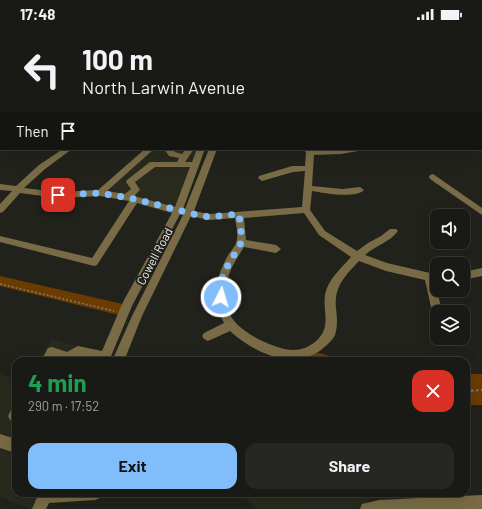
<!DOCTYPE html>
<html lang="en">
<head>
<meta charset="utf-8">
<style>
  :root { --surface:#191a15; --page:#262722; --text:#f1f3f6; --muted:#9fa1a0; --line:#373834; --accent:#81bdfa }
  body { margin:0; font-family:Barlow,sans-serif; background:var(--page); color:var(--text); height:100vh; display:flex; flex-direction:column; font-size:15px; white-space:nowrap }
  * { box-sizing:border-box; margin:0 }
  p { font-size:13px; color:var(--muted) }
  .icon { flex:none; width:22px; height:22px; fill:none; stroke:currentColor; stroke-width:2; stroke-linecap:round; stroke-linejoin:round }
  .map { position:relative; flex:1; overflow:hidden }
  .details { position:absolute; left:12px; top:329px; width:458px; height:140px; display:flex; flex-direction:column; background:var(--surface); border-radius:12px; box-shadow:0 4px 16px #0002,0 0 0 1px var(--line) }
  .details>* { flex:none }
  .banner { position:absolute; left:0px; top:0px; width:482px; height:122px; box-shadow:0 4px 16px #0002,0 0 0 1px var(--line); background:#191a15; color:var(--text); overflow:hidden }
  .fabs { position:absolute; left:430px; top:181px; display:grid; gap:8px }
  .fabs a { display:grid; place-items:center; width:40px; height:40px; border-radius:8px; background:var(--surface); box-shadow:0 4px 16px #0002,0 0 0 1px var(--line); font-size:20px }
  .pin { position:absolute; display:grid; place-items:center; width:34px; height:34px; color:#fff; margin:-17px; border-radius:8px; box-shadow:0 2px 6px #0006 }
  .me { position:absolute; width:44px; margin:-22px; rotate:5deg; stroke-linejoin:round; filter:drop-shadow(0 0 3px #0008) }
  .turn { display:flex; align-items:center; gap:14px; height:84px; padding:0 16px; font-size:18px }
  .turn .icon { width:52px; height:52px; stroke-width:2.5 }
  .turn b { display:block; font-size:28px; line-height:34px }
  .then { display:flex; align-items:center; height:38px; padding:0 16px; background:#0003; gap:8px; font-size:15px }
  .round { display:grid; place-items:center; flex:none; width:42px; height:42px; border-radius:12px; background:var(--page) }
  .overview { display:flex; align-items:center; justify-content:space-between; height:68px; padding:0 16px }
  h1 { font-size:24px; font-weight:700; line-height:30px; color:#1e9e55 }
  .cta { display:flex; gap:8px; margin-top:auto; padding:8px 16px }
  .cta a { flex:1; height:46px; border-radius:12px; background:var(--accent); color:#111; font-size:16px; font-weight:700; line-height:46px; text-align:center }
  .cta a+a { background:var(--page); color:var(--text) }
  .status { display:flex; justify-content:space-between; align-items:center; height:28px; padding:0 20px; background:var(--surface); direction:ltr }
  .status svg { height:11px; fill:currentColor }
  .map>svg:first-child { display:block }
</style>
</head>
<body>
<div class="status"><b>17:48</b><svg viewBox="0 0 49 12"><path d="M0 12V9h3v3zM5 12V6h3v6zM10 12V3h3v9zM15 12V0h3v12zM26 1h20v11H26zM47 4h2v5h-2z"/></svg></div>
<div class="map">
<svg width="482" height="481" viewBox="0 0 482 481">
  <rect width="100%" height="100%" fill="#21221c"/>
  <g fill="#282a1e">
    <path d="M150,121H201L178,182L102,162Z"/>
    <path d="M52,311L106,326L103,333H38Z"/>
    <path d="M0,346L16,351V465H46L39,481H31L0,469Z"/>
    <path d="M240,465H367L371,480L256,481Z"/>
  </g>
  <g fill="#6b3b00">
    <path d="M301,0H482V1H306Z"/>
    <path d="M0,248L127,277L123,288L0,258Z"/>
    <path d="M276,323H312L347,333H265Z"/>
    <rect x="466" y="346" width="16" height="31"/>
  </g>
  <g fill="none" stroke-linecap="round" stroke-linejoin="round">
    <path stroke="#7d7e79" stroke-width="1.5" stroke-dasharray="2 2" stroke-linecap="butt" d="M0,256L114,283"/>
    <path stroke="#7d7e79" stroke-width="2" stroke-dasharray="2.5 2.5" stroke-linecap="butt" d="M466,363L482,362"/>
    <g fill="#796b45" fill-rule="evenodd">
      <path d="M20,0H28L19,1Z"/>
      <path d="M78,0H85L77,1Z"/>
      <path d="M143,0H156L142,1Z"/>
      <rect x="178" y="0" width="6" height="1"/>
      <rect x="187" y="0" width="6" height="1"/>
      <rect x="0" y="9" width="1" height="4"/>
      <rect x="481" y="22" width="1" height="4"/>
      <path d="M0,73H1L0,78Z"/>
      <rect x="481" y="112" width="1" height="5"/>
      <path d="M63,121H72L45,141L24,160L58,164L98,162L145,121H154L107,163L125,166L131,161L126,154L127,152L150,134H177L179,130L169,128L164,121H172L175,124L182,126L186,121H194L185,134H192L197,121H205L183,181H185L209,121H217L194,183L209,186L302,179L305,143L293,144L262,153L258,150L259,148L292,138H305L306,125L304,121H312L313,123L359,121L358,123L341,126L314,127L312,158L343,161L360,159L364,162C356,171 323,165 312,163L310,182L325,203L357,223L368,215L381,208L390,201H396L398,203C390,214 375,218 365,227L387,235L430,245H437V262L442,284H437V289L433,288L425,252L386,243L359,233C345,248 334,258 336,280C337,289 338,298 335,307C332,313 326,318 321,322C292,343 253,324 230,303L208,313L204,311L202,308L204,305L224,295C212,273 215,252 226,231C229,225 234,220 236,215C239,207 236,198 235,190L209,192L191,188L142,288L124,333H112L132,288L183,187L180,186L132,278L109,333H97L83,329L85,333H64L55,330L53,333H41L48,320L52,319L67,324L78,318L102,323L123,274L172,185L137,175L97,237L94,238L0,214V208L92,230L129,173L100,168L58,170L20,165L3,184L0,185V176L12,163L0,162V156L16,158L39,137ZM155,139H190L175,179L134,168L140,162L135,154ZM304,185L319,207L351,229C343,238 332,248 327,260C319,279 335,298 315,314C309,319 301,322 293,322C276,322 241,305 232,290C228,283 226,272 226,264C226,246 235,233 244,219L276,225L281,221L276,217L246,212L244,190Z"/>
      <path d="M433,146L482,180V187L430,151L429,149L430,147Z"/>
      <path d="M482,240V248L463,252V244Z"/>
      <path d="M16,378V394L10,392L8,388L12,380Z"/>
      <path d="M0,406L16,411V425L0,420Z"/>
      <path d="M39,465H102L100,470L95,472L49,475L46,481H32Z"/>
      <path d="M482,467V481H360L362,476L379,472Z"/>
    </g>
  </g>
  <g fill="none" stroke-linecap="round" stroke-linejoin="round">
    <path stroke="#81bdfa" stroke-width="7" stroke-dasharray="0 12.6" d="M58,167L100,165L135,171L197,187L209,189L239,186L241,203V215L224,244L220,258L221,269"/>
  </g>
  <g text-anchor="middle" dominant-baseline="central" stroke-width="4" stroke-linejoin="round" paint-order="stroke">
    <g font-size="12" fill="#edeeea" stroke="#21221c">
      <text transform="translate(154 228) rotate(-62)">Cowell Road</text>
    </g>
  </g>
</svg>
<div class="fabs">
<a><svg class="icon" aria-label="sound" viewBox="0 0 24 24"><path d="M4 9h4l5-4v14l-5-4H4zM17 9q2 3 0 6"/></svg></a>
<a><svg class="icon" aria-label="search" viewBox="0 0 24 24"><circle cx="10" cy="10" r="6"/><path d="M15 15l6 6"/></svg></a>
<a><svg class="icon" aria-label="layers" viewBox="0 0 24 24"><path d="M12 4l9 5-9 5-9-5zM3 14l9 5 9-5"/></svg></a>
</div>
<div class="pin" style="left:58px;top:167px;background:#d93025"><svg class="icon" aria-label="arrive" viewBox="0 0 24 24"><path d="M6 21V4h12l-3 4 3 4H6"/></svg></div>
<svg class="me" style="left:221px;top:269px" viewBox="-20 -20 40 40"><circle r="17" fill="#81bdfa" stroke="#fff" stroke-width="3"/><path d="M0-11L8 9 0 5-8 9z" fill="#fff"/></svg>
<div class="banner">
<div class="turn"><svg class="icon" aria-label="left" viewBox="0 0 24 24"><path d="M17 20v-9H6M10 6l-5 5 5 5"/></svg><div><b>100 m</b>North Larwin Avenue</div></div>
<div class="then">Then<svg class="icon" aria-label="arrive" viewBox="0 0 24 24"><path d="M6 21V4h12l-3 4 3 4H6"/></svg></div>
</div>
<section class="details">
<div class="overview"><div><h1>4 min</h1><p>290 m · 17:52</p></div><a class="round" style="background:#d93025;color:#fff"><svg class="icon" aria-label="close" viewBox="0 0 24 24"><path d="M6 6l12 12M18 6L6 18"/></svg></a></div>
<div class="cta"><a>Exit</a><a>Share</a></div>
</section>
</div>
</body>
</html>
